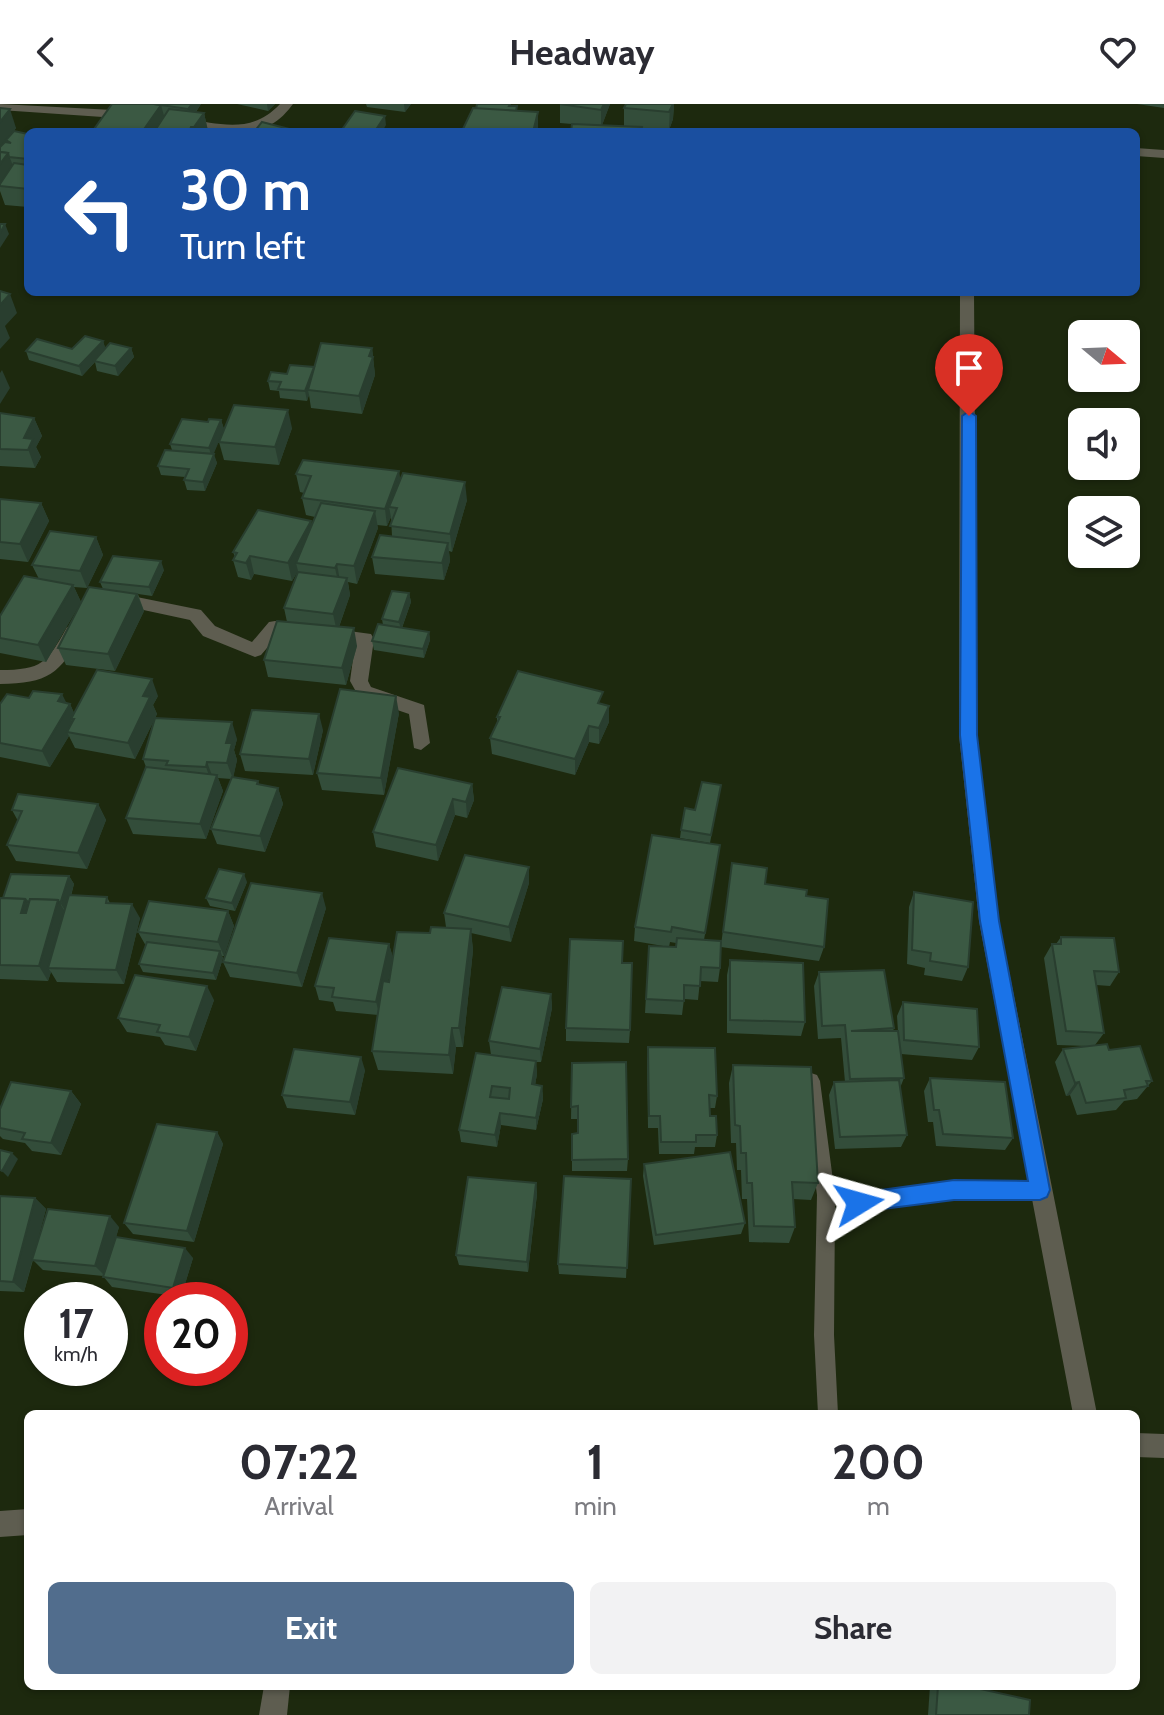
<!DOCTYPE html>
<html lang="en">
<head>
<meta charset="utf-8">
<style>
  :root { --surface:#fff; --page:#f2f2f3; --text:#2b2b33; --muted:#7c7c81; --accent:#516d8d }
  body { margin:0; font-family:Cabin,sans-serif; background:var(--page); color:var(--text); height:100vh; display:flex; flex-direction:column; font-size:30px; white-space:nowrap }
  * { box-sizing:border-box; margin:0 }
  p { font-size:26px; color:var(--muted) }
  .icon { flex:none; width:44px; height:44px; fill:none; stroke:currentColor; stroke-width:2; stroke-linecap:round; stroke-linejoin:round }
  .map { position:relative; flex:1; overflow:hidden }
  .side { position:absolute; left:24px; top:1306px; width:1116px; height:280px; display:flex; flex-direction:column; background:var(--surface); border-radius:12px; box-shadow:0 2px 6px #0004 }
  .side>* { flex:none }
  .top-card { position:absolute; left:24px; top:24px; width:1116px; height:168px; border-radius:12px; box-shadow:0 2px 6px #0004; background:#1a4fa0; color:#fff; overflow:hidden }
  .needle { width:52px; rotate:109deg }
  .fabs { position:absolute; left:1068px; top:216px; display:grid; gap:16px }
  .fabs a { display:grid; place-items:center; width:72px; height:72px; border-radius:12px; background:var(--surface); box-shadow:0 2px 6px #0004; font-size:40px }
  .speed { position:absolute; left:24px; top:1178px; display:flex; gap:16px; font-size:40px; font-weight:700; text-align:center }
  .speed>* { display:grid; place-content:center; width:104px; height:104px; border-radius:50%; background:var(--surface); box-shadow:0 2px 6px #0004; line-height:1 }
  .speed small { font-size:20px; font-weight:400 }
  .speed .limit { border:12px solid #d22; background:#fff; color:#111 }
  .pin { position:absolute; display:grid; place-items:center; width:68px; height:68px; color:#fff; margin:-82px -34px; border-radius:50% 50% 50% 0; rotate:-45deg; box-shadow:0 0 8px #0007 }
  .pin .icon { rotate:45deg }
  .me { position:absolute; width:88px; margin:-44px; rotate:82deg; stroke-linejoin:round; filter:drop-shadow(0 0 6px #0008) }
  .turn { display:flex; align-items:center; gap:28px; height:168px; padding:0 24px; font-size:36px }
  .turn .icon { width:104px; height:104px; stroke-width:2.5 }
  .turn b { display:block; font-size:56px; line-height:68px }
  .eta { display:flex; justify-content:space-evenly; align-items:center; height:136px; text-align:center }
  .eta b { font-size:48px; font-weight:700; line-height:56px }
  .button { display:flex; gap:16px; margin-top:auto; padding:16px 24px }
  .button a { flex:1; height:92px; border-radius:12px; background:var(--accent); color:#fff; font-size:32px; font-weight:700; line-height:92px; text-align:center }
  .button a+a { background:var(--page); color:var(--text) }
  header { display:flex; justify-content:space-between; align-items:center; height:104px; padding:0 24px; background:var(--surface); font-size:36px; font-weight:700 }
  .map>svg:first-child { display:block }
</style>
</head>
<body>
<header><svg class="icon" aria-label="back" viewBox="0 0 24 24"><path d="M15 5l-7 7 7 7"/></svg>Headway<svg class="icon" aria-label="heart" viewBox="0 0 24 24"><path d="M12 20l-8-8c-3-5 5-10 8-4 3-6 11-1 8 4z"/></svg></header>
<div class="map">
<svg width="1164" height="1611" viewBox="0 0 1164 1611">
  <rect width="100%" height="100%" fill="#1d290e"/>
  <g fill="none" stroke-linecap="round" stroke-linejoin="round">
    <path fill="#5e5d50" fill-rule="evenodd" d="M811,969L817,971L820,977L834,1084L859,1090L954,1077H1040L1046,1080L1049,1086L1046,1092L1040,1095H954L859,1108L835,1102L834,1231L838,1310H818L814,1231L817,1091L802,977L805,971Z"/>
    <g fill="#5e5d50" fill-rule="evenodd">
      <path d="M0,0L132,7L138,11L132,15L0,6Z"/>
      <path d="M280,0H293C287,8 280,16 270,21C249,31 195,33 177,20C196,6 242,41 280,0Z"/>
      <path d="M1136,44L1164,46V54L1136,52Z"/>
      <path d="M960,188H974L977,631L999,817L1097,1310H1073L979,817L959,631Z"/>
      <path d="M117,489L201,506L215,522L252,538L269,518L275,517L371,530L374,535L368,577L371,583L424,601L430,639L421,646L414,644L409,610L359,593L350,577L355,540L279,530L261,551L255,553L203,532L190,516L111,499L108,495Z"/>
      <path d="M73,522L82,528C60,571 48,579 0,580V566C42,566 47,559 67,523Z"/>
      <path d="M1136,1329L1164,1330V1354L1136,1353Z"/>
      <path d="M28,1405V1431L0,1433V1407Z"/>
      <path d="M264,1582H290L287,1611H259Z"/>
    </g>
  </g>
  <g fill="#334d3a">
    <path d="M112,0H201L196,8L204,9L208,27L207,28H92Z"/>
    <path d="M237,0H275L268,7Z"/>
    <path d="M366,0H411L405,8L367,3Z"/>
    <path d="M560,0H610L602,21L624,22V4L626,0H674L673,15L669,26L572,20L560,19Z"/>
    <path d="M1137,0H1164V4Z"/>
    <path d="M0,4L16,24L10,32L28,30V103L5,101L0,87Z"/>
    <path d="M103,237L105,244H131L134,253L118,272L97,267L95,258L82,272L29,256L26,247L72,245Z"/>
    <path d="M372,244L375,271L362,310L311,304L309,291L307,297L280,294L279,287L270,286L268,277L287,270L314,263Z"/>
    <path d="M0,309L34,314L42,332L36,343L41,353L35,364L0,362Z"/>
    <path d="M221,316L224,325L213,350L217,359L205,387L187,386L184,376L185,373L161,371L158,362L172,346L170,340L208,318Z"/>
    <path d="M292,324L279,361L224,356L219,338Z"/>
    <path d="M399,367L400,377L467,396L452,448L449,447L450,457L444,476L375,470L372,453L392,432L391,413L387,422L377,421L378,424L357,480L348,478L350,491L339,523L357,542L346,581L268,573L264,556L287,518L284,504L298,467L292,477L254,470L251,476L238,473L233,456L235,453L233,448L311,417L312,421L315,413L306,411L302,394L304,389L300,388L296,370Z"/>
    <path d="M0,395L41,399L49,417L28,458L0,455Z"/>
    <path d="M96,433L103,451L87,484L74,483L81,498L46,558L0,549V512L39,475L32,461Z"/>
    <path d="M164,466L152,492L138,490L144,507L115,567L66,561L58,544L103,485L100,478Z"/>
    <path d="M409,489L411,498L402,524L429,528L430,536L424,554L374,546L372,537L383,521L382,515Z"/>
    <path d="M158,592L153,601L157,610L135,655L75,644L69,632L50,663L0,653V600L67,599L70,600L74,609Z"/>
    <path d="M603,600L609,602V618L599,640L589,638L575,671L492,650L490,634L497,619V613Z"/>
    <path d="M399,609L384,691L322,686L317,669Z"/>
    <path d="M323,626L313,671L245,667L240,650Z"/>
    <path d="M237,635L234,646L237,656L233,673L258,677L259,680L278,684L283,700L265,748L217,740L211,725L231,675L218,674L223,687L206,735L133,730L126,714L146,663L143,655Z"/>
    <path d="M472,680L474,696L467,714L455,711L438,757L376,743L373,728Z"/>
    <path d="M721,681L710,739L680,734L681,726L695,706Z"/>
    <path d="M98,700L106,716L87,765L16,757L7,741L18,717L12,706Z"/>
    <path d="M720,741L704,836L721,841L732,759L765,780L806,792L824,843L819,857L721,843L720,864L718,878L700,877L698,896L684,895L682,911L645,909L648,856L676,843V839L670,838L669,843L634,837L635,823Z"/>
    <path d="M529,763V779L511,838L471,829L473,846L463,943H456L453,970L378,966L372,947L378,911L336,907L333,898L319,896L315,882L389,840L393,854L388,878H389L430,829L446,823L444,809Z"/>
    <path d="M69,772L74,780L71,792L107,793L110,799L140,814L124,880L57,878L51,868L48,877L0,875V794Z"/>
    <path d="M247,778L235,807L210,802L206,794Z"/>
    <path d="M914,788L968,863L962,877L924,871L925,864L907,860L909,803Z"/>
    <path d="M326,804L302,883L230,873L223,858Z"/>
    <path d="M228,807L234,822L224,852H222L223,854L216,876L143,868L139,860L146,842L138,828Z"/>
    <path d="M1061,833L1119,868L1110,882L1096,881L1104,929L1095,941L1109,946L1152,977L1137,995L1124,997L1116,1006L1077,1011L1070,991L1066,992L1055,958L1063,945L1087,942L1057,941L1044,854L1052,840H1056Z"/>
    <path d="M730,856L805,918L801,932L727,929V871Z"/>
    <path d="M622,859L630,926L629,939L566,937V924Z"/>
    <path d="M819,868L894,924L893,927L898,928L897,912L903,898L979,943L972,956L901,950L904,974L900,984L907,1031L901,1043L835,1045L829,991L834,978H845L841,934L818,935L814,882Z"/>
    <path d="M551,890L552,904L541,958H536L537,970L535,981L542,982L543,995L536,1026L501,1021L497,1043L461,1038L459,1026L491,951L489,937Z"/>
    <path d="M214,896L196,947L165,941L160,933L127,928L118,914Z"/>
    <path d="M648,943L717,992L715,1004H710V1012L717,1031L715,1043H695L694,1050H659L658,1024H648L647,957Z"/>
    <path d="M572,959L628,1055L627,1067H572V1030L578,1029V1015H571Z"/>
    <path d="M733,961L818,1079L811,1096L793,1095L795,1123L789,1139L749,1138L747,1095H742L741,1066H737L736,1039H731L729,979Z"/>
    <path d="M365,966L355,1011L287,1004L282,991Z"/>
    <path d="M930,974L1013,1034L1005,1046L936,1042L933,1018H928L924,987Z"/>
    <path d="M71,987L81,1000L61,1051L32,1047L25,1039L3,1035L0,1032V1005Z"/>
    <path d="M217,1028L223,1040L194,1138L133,1130L124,1119Z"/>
    <path d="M644,1060L745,1119L741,1130L654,1141L643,1072Z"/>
    <path d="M631,1075L626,1174L559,1170L558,1160Z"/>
    <path d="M536,1079L537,1090L528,1168L459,1161L456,1151Z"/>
    <path d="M0,1092L35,1094L46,1105L36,1142L119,1123L116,1133L193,1154L181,1193L112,1183L103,1172L43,1166L33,1156L24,1188L0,1187Z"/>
    <path d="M930,1582H967L1029,1611H928Z"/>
  </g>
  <g fill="#293e2f">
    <path d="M192,0H201L191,15L188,5Z"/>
    <path d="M267,0H275L268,7Z"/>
    <path d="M404,0H411L405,8Z"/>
    <path d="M604,0H610L601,24V6Z"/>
    <path d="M670,0H674L673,15L669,26Z"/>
    <path d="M161,1L166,19L160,28H142Z"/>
    <path d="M10,5L16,24L0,45V18Z"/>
    <path d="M538,8V28H533Z"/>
    <path d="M204,9L208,27L207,28H195L194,23Z"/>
    <path d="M385,12L386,21L382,28H375Z"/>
    <path d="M8,49L15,67L0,82V60Z"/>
    <path d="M5,120L9,130L0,144V129Z"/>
    <path d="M10,190L17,209L5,222L10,234L0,245V201Z"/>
    <path d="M103,237L106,246L82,272L79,262Z"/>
    <path d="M131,244L134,253L118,272L115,262Z"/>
    <path d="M372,244L375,271L362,310L359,292Z"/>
    <path d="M314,263L308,286L309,291L307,297L305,287Z"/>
    <path d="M2,266L10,284L0,300V269Z"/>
    <path d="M288,306L292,324L279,361L275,343Z"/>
    <path d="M34,314L42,332L36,343L41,353L35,364L24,334Z"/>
    <path d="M221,316L224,325L212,354L209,344Z"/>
    <path d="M214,350L217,359L205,387L203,378Z"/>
    <path d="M399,367L401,385L389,403L391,413L387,422L385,405Z"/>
    <path d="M465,378L467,396L452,448L450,430Z"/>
    <path d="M41,399L49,417L28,458L20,440Z"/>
    <path d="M375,407L378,424L357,480L354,462Z"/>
    <path d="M311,417L315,434L296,459L298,467L292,477L288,459Z"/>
    <path d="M96,433L103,451L87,484L80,467Z"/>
    <path d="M448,439L450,457L444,476L442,459Z"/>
    <path d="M250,452L254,470L251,476L246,459Z"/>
    <path d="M161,457L164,466L152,492L149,483Z"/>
    <path d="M337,460L340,477L339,482L335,464Z"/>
    <path d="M347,474L350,491L337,528L333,510Z"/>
    <path d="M73,481L81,498L46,558L38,541Z"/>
    <path d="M409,489L411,498L401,526L399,518Z"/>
    <path d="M137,490L144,507L115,567L108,550Z"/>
    <path d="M354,524L357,542L346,581L342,564Z"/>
    <path d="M429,528L430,536L424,554L423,545Z"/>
    <path d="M152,575L158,592L153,601L157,610L135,655L128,639L143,592Z"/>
    <path d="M62,590L68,602L70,600L77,616L71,615L74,622L67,628L69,632L50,663L42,647L58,597Z"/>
    <path d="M396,592L399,609L384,691L381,674Z"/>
    <path d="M609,602V618L599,640V624Z"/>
    <path d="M319,610L323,626L313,671L309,655Z"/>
    <path d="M232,618L237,635L234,646L237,656L233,675L227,659L226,639Z"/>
    <path d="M589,622V638L575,671V655Z"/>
    <path d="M207,658L213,674L212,680L206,663Z"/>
    <path d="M217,671L223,687L206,735L200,720Z"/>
    <path d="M472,680L474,696L467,714L466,698Z"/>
    <path d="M278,684L283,700L265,748L260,732Z"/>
    <path d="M453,695L455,711L438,757L436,741Z"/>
    <path d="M98,700L106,716L87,765L78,749Z"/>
    <path d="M529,763V779L511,838L509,823Z"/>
    <path d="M244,770L247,778L235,807L232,799Z"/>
    <path d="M69,772L74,780L66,808L61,800Z"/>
    <path d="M322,789L326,804L302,883L297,869Z"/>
    <path d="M25,795L34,810L21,809Z"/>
    <path d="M58,796L67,811L48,864L51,868L48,877L39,862Z"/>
    <path d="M132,800L140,814L124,880L116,866Z"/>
    <path d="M228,807L234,822L224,852L218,838Z"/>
    <path d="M471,825L473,846L463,943L459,924Z"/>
    <path d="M389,840L393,854L380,912L376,898Z"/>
    <path d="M220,847L223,854L216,876L213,869Z"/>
    <path d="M207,882L214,896L196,947L189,933Z"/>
    <path d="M551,890L552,904L541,958L540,945Z"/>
    <path d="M452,924L456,943L453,970L449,951Z"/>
    <path d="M361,953L365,966L355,1011L350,998Z"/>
    <path d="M536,957L537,970L533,993L532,980Z"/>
    <path d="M1079,978L1070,991L1066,992L1075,979Z"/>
    <path d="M542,982L543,995L536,1026V1014Z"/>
    <path d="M71,987L81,1000L61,1051L51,1039Z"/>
    <path d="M500,1009L501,1021L497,1043L495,1031Z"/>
    <path d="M217,1028L223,1040L194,1138L187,1127Z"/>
    <path d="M12,1049L18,1055L8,1073L2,1067Z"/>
    <path d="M536,1079L537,1090L528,1168L527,1158Z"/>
    <path d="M35,1094L46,1105L24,1188L13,1178Z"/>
    <path d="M110,1112L119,1123L105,1172L95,1162Z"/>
    <path d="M185,1144L193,1154L181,1193L173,1184Z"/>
    <path d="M99,1186L104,1191L103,1196H97Z"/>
  </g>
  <g fill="#3b5943" stroke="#293e2f" stroke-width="2" fill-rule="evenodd">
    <path d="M112,0H154L161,1L142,28H92Z"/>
    <path d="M154,0H192L188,5Z"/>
    <path d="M477,0H510L509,2H517L516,7L476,5Z"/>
    <path d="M560,0H604L601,6Z"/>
    <path d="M626,0H673L669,8L624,4Z"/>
    <path d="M0,4L10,5L0,18Z"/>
    <path d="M473,4L538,8L533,28L462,27Z"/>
    <path d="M169,5L204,9L194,23H191L189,28H154Z"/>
    <path d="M355,7L385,12L375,27L367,26L366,28L341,27Z"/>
    <path d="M262,18L297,27L254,28Z"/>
    <path d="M572,20L642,23L641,28H571Z"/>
    <path d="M14,27L28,30V55L9,53L8,49L0,48V43L5,38L11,39L6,36Z"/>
    <path d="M0,48L8,49L0,60Z"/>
    <path d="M14,59L28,61V85L0,82V80Z"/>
    <path d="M0,120H5L0,129Z"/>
    <path d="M0,187L10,190L0,201Z"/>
    <path d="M85,232L103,237L79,262L26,247L37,235L72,245Z"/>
    <path d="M110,239L131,244L115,262L94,257Z"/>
    <path d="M321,239L372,244L369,252L373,253L359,292L308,286Z"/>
    <path d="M290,261L314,263L305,287L278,285L281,278L268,277L271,268L287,270Z"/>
    <path d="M234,301L288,306L275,343L219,338Z"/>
    <path d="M0,309L34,314L24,334L33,335L28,346L0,345Z"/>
    <path d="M182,315L208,318L209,315L221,316L209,344L170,340Z"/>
    <path d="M165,346L214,350L203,378L184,376L189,365L158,362Z"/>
    <path d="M303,356L399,367L385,405L302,394L311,372L296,370Z"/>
    <path d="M403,369L465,378L450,430L390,422L397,404L389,403Z"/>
    <path d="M0,395L41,399L20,440L0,438Z"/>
    <path d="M321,399L375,407L354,462L337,460L335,464L296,459Z"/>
    <path d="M258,406L311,417L288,459L250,452L246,459L233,456L237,449L233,448Z"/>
    <path d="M50,427L96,433L80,467L32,461Z"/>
    <path d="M380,431L448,439L442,459L372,453Z"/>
    <path d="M113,452L161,457L149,483L100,478Z"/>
    <path d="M298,468L347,474L333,510L284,504Z"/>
    <path d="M24,472L73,481L38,541L0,534V512Z"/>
    <path d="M89,483L137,490L108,550L58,544Z"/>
    <path d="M392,487L409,489L399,518L382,515Z"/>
    <path d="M277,517L354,524L342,564L264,556Z"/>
    <path d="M378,520L429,528L423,545L372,537Z"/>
    <path d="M97,566L152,575L143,592L150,593L128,639L67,628L74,615H71Z"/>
    <path d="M518,567L603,588L598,599L609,602L599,624L589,622L575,655L490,634L500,613H497Z"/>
    <path d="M340,585L396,592L381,674L317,669Z"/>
    <path d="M33,587L62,590L58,597L70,600L42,647L0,639V600L7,590L29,594Z"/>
    <path d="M252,606L319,610L309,655L240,650Z"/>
    <path d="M155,614L232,618L226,639H232L227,659L207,658L206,663L166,661L168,657L143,655Z"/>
    <path d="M146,663L217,671L200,720L126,714Z"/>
    <path d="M398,664L472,680L466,698L453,695L436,741L373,728Z"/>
    <path d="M232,673L258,677L257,680L278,684L260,732L211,725Z"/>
    <path d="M702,678L721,681L711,731L681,726L685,704L695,706Z"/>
    <path d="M18,690L98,700L78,749L7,741L22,707L12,706Z"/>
    <path d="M652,731L720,741L705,829L672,823L671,828L635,823Z"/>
    <path d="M465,751L529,763L509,823L444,809Z"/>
    <path d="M732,759L767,764L765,780L807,786L806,792L828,795L824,843L723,828Z"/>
    <path d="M219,765L244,770L232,799L206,794Z"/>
    <path d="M11,770L69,772L60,800L58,796L30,795L29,799L25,795L3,794Z"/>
    <path d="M251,779L322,789L297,869L223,858Z"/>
    <path d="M914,788L973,798L968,863L930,857L931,849L912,846Z"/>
    <path d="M69,791L107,793L106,799L132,800L116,866L48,864Z"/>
    <path d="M0,794L25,795L21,809H26L30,795L58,796L39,862L0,861Z"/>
    <path d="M149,797L228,807L218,838L138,828Z"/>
    <path d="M431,823L471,825L459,924H452L449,951L372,947L383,877L389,878L397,828L430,829Z"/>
    <path d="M1061,833L1114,834L1119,868L1094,867L1104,929L1066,927L1052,840H1061Z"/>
    <path d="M329,834L389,840L376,898L332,893L334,884L315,882Z"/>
    <path d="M677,834L721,837L720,864L701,863L700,882L684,881V897L646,895L649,842L676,843Z"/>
    <path d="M570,835L623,837L622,859H632L630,926L566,924Z"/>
    <path d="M147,838L220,847L213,869L139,860Z"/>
    <path d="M730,856L803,859L805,918L730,916Z"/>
    <path d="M884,866L894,924L851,927H898L904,974L850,975L845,921L822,922L819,868Z"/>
    <path d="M135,871L207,882L189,933L157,928L160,921L118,914Z"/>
    <path d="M502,883L551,890L540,945L489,937Z"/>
    <path d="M903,898L977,905L979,943L904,936Z"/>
    <path d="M1107,940L1109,946L1140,942L1152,977H1146L1148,982L1124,986L1126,994L1086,999L1079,978L1075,979L1063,945Z"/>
    <path d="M648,943L715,944L717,992L709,991L710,1012H716L717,1031H696V1038H661L660,1012H649Z"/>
    <path d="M294,945L361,953L350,998L282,991Z"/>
    <path d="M476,949L536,957L532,980L542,982L536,1014L500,1009L495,1031L459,1026ZM492,982L510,984L509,995L490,993Z"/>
    <path d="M626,958L628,1055L572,1056V1030L578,1029V1002L571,1003L572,959Z"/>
    <path d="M733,961L811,963L818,1079L792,1078L795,1123L754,1122L752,1079H747L746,1049H741L740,1022L735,1021Z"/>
    <path d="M930,974L1005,978L1013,1034L943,1030L939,1006H934Z"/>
    <path d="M899,976L907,1031L840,1033L834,978Z"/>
    <path d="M11,978L71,987L51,1039L22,1035L25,1029L0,1024V1005Z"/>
    <path d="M157,1020L217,1028L187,1127L124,1119Z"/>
    <path d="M0,1046L12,1049L2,1067L0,1066Z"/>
    <path d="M730,1048L745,1119L656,1131L644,1060Z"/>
    <path d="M564,1072L631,1075L627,1164L558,1160Z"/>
    <path d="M468,1073L536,1079L527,1158L456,1151Z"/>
    <path d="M0,1092L35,1094L13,1178L0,1177Z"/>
    <path d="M48,1105L110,1112L95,1162L32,1156Z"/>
    <path d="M116,1133L185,1144L173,1184L103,1173Z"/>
    <path d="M57,1184L99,1186L97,1196H54Z"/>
    <path d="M938,1582H967L1030,1596L1029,1611H936Z"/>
  </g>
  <path fill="#1a73e8" stroke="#114b97" stroke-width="2" d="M969,307L976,312L977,631L999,817L1050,1086L1047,1093L1040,1096H954L859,1108L852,1106L849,1099L852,1092L859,1089L954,1076L1028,1077L980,817L960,631L962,312Z"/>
</svg>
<div class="fabs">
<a><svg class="needle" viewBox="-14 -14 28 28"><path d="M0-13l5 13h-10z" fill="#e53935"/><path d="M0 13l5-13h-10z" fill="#7c7c81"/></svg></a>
<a><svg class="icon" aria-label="sound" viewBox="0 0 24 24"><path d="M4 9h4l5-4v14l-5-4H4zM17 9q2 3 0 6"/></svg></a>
<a><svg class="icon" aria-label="layers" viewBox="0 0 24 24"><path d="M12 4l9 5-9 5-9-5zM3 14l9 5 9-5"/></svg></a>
</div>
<div class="speed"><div>17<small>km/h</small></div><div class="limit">20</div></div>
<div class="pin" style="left:969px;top:312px;background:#d93025"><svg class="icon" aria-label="arrive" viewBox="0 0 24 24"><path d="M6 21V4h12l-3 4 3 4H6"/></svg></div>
<svg class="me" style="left:859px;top:1099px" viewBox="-20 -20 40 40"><path d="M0-17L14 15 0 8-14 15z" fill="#1a73e8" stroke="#fff" stroke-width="4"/></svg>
<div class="top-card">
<div class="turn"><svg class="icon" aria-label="left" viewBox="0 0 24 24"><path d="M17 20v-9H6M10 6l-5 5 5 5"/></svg><div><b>30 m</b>Turn left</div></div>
</div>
<section class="side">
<div class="eta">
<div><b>07:22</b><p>Arrival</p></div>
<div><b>1</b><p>min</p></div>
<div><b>200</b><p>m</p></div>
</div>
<div class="button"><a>Exit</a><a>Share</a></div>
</section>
</div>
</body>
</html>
